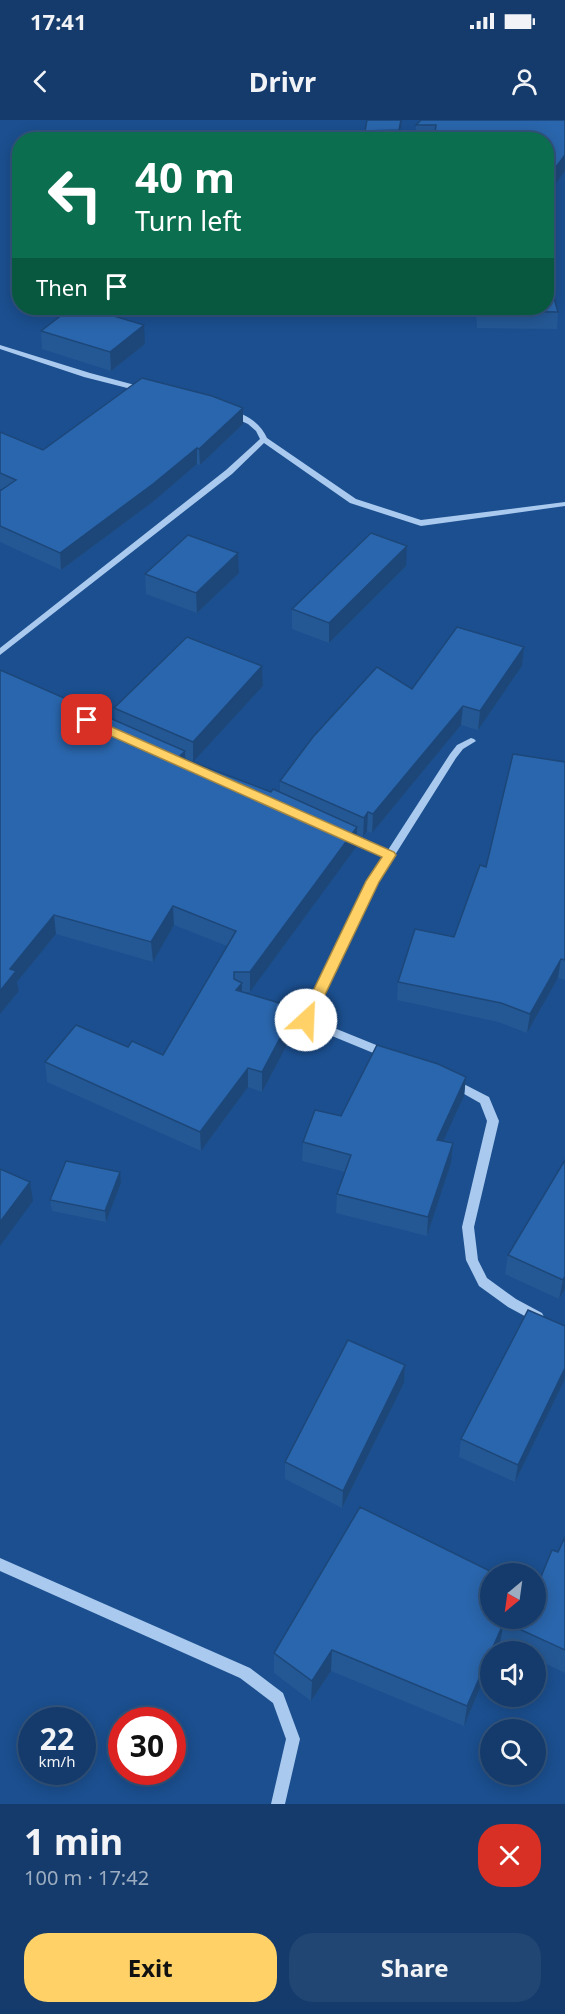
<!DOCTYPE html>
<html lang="en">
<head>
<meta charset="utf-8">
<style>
  :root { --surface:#143b6b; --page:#214673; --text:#f1f3f6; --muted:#9dadc1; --line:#33557e; --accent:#ffd166 }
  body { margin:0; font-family:"Noto Sans",sans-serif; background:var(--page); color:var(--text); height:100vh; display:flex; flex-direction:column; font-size:22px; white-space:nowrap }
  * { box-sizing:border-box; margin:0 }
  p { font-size:20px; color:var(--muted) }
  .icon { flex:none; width:33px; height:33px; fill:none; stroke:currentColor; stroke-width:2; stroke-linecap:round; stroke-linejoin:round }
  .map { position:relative; height:1684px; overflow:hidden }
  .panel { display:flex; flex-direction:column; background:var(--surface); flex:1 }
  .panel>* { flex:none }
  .banner { position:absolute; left:12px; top:12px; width:542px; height:183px; border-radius:24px; box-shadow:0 3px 15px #0003,0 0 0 2px var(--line); background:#0b6e4f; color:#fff; overflow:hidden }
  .needle { width:39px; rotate:209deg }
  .buttons { position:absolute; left:480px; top:1443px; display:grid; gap:12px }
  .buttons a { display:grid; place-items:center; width:66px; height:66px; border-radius:50%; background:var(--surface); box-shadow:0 3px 15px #0003,0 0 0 2px var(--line); font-size:30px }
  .speed { position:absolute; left:18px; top:1587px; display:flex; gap:12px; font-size:30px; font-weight:700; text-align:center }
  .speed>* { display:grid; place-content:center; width:78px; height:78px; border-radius:50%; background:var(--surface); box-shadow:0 3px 15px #0003,0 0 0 2px var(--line); line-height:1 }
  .speed small { font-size:15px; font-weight:400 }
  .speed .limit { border:9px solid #d22; background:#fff; color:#111 }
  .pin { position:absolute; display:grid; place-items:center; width:51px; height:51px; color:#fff; margin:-26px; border-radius:12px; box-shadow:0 3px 9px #0006 }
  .me { position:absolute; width:66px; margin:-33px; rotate:25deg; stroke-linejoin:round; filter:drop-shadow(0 0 4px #0008) }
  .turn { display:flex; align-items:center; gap:21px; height:126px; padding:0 24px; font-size:27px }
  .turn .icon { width:78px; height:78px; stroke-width:2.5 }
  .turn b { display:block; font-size:42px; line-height:51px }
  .then { display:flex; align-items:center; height:57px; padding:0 24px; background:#0003; gap:12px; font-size:22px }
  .round { display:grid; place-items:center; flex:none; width:63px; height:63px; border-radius:24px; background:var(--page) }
  .overview { display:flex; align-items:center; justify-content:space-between; height:102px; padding:0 24px }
  h1 { font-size:36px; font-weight:700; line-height:45px }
  .cta { display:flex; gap:12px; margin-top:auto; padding:12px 24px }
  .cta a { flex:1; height:69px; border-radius:24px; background:var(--accent); color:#111; font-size:24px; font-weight:700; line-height:69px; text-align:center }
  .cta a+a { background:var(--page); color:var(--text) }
  .status { display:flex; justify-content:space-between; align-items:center; height:42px; padding:0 30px; background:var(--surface); direction:ltr }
  .status svg { height:16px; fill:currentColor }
  header { display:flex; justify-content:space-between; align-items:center; height:78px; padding:0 24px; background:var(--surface); font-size:27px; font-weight:700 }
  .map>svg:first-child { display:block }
</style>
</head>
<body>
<div class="status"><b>17:41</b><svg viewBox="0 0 49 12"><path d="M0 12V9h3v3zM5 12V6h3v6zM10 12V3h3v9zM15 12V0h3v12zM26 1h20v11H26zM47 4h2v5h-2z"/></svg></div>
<header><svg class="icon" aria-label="back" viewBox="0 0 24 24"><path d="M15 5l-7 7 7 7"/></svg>Drivr<svg class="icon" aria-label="person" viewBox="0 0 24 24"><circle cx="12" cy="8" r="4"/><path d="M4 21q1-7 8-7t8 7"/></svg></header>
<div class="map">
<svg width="565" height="1684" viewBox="0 0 565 1684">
  <rect width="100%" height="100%" fill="#1b4f8f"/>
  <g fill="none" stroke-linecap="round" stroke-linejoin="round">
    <g fill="#a9c9ee" fill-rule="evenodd">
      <path d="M0,225L90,253L146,268L147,270L143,272L84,257L0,229Z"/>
      <path d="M228,291C244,291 261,304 267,318L356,379L421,400L565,382V386L421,406L350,383L264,323L232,354L0,535V528L226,350L260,319L256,311L248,304L228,295Z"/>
      <path d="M471,618L474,619L476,621L463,629L456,638L378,762L312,899L391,931L392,934L391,937H383L281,895L280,892L281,889L285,888L303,895L368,761L384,736L343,718L341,716L343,714H349L388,730L450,634L457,625Z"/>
      <path d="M454,959L489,977L499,1001L474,1107L478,1140L487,1158L516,1179L542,1193L544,1197L542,1201L538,1202L534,1201L508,1187L479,1166L466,1140L462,1107L487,1001L480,983L450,966L448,963L450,960Z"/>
      <path d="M0,1438L250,1548L283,1573L300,1619L285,1684H271L286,1619L273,1583L240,1558L0,1451Z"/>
    </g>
  </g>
  <g fill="#245895">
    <path d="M402,0L399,20H365V11Z"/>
    <path d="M565,0V51L551,70H546V20H415L416,5Z"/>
    <path d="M476,188H546L558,192L557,209L477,208Z"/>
    <path d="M41,211L145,224L111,251L42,229Z"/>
    <path d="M243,288V304L200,345L197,344L154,381L61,450L0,422V371L2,370L0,369V312L43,330Z"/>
    <path d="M238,433L239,453L197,493L146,474L145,454Z"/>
    <path d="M406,446L329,523L292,509V489Z"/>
    <path d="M524,527L522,546L478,610L461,605L372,713L367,711L363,717L357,714V726L250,872H242L296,888V908L262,972L248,967L201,1031L47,962L45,942L128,927L163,935L227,826L174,805L153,842L56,814L17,862L19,871L0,894V550L115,600L114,588L262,546L263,566L193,642L185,638V640L271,672H280V661L412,569Z"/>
    <path d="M565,642V860L558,858L527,913L498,902L397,880L398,862L454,817L486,747Z"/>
    <path d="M466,957L464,976L443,1021L451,1043L427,1116L336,1093L337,1074L345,1052L302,1041L303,1022L341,996Z"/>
    <path d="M565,1040V1169L559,1179L505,1154L508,1135Z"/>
    <path d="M121,1063L106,1102L52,1091L50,1080Z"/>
    <path d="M565,1206V1259L515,1362L459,1337L461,1319Z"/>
    <path d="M405,1245L404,1263L342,1388L285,1359V1342Z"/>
    <path d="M565,1417V1553L536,1539V1532H519L500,1523L464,1606L331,1551L311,1581L274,1553V1533L536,1498L558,1432Z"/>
  </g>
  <g fill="#1d4779">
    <path d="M401,0H402L399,20V10Z"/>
    <path d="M565,35V51L551,70L553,51Z"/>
    <path d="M144,205L145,224L111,251L110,232Z"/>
    <path d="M243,288V304L200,345L199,329Z"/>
    <path d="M197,328V344L154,381L61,450L60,433Z"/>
    <path d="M407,426L406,446L329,523V503Z"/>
    <path d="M238,433L239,453L197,493L196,473Z"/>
    <path d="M524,527L522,546L478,610L480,591Z"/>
    <path d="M262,546L263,566L193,642V622Z"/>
    <path d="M463,586L461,605L372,713L373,694Z"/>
    <path d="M185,631L186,650L179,637Z"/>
    <path d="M368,692L367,711L363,717L364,698Z"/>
    <path d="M357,707V726L250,872V852Z"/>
    <path d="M173,786L174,805L153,842L151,822Z"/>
    <path d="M54,795L56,814L17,862L19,871L0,894V871L10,849Z"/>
    <path d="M561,839L558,858L527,913L530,894Z"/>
    <path d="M242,863V883L236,870Z"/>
    <path d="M296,888V908L262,972V952Z"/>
    <path d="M248,948V967L201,1031L200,1012Z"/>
    <path d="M466,957L464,976L435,1039L437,1020Z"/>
    <path d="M453,1023L451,1043L427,1116L428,1097Z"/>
    <path d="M120,1052L121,1063L106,1102L105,1091Z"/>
    <path d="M30,1062L33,1081L0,1126V1102Z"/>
    <path d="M565,1156V1169L559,1179L563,1160Z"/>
    <path d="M405,1245L404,1263L342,1388L343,1371Z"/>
    <path d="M565,1248V1259L515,1362L518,1345Z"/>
    <path d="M504,1502L500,1523L496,1532H491Z"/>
    <path d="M332,1530L331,1551L311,1581L312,1561Z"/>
    <path d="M490,1533V1545L464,1606L467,1586Z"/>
  </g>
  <g fill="#2a66ad" stroke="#1d4779" stroke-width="1.5">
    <path d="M367,0H401L399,10L365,11Z"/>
    <path d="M421,0H565V35L553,51H546V20H434L436,5H416Z"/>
    <path d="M546,150L558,192L478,191V188H546Z"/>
    <path d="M71,188H87L144,205L110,232L41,211Z"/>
    <path d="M142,258L212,276L243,288L199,329L197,328L153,364L60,433L0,406V371L16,360L0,353V312L43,330Z"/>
    <path d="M371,413L407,426L329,503L292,489Z"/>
    <path d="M188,415L238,433L196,473L145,454Z"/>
    <path d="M457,507L524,527L480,591L463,586L373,694L368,692L364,698L280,661L313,617L377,547L412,569Z"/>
    <path d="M187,517L262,546L193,622L114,588Z"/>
    <path d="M0,550L185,631L179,637L271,672L273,669L357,707L250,852H234V859L242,863L236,870L296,888L262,952L248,948L200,1012L45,942L76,905L128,927L132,921L163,935L236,811L173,786L151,822L54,795L10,849L16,851L0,871Z"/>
    <path d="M513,634L565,642V840L561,839L530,894L501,883L398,862L415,809L454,817L480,745L486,747Z"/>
    <path d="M377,925L438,944L466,957L437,1020L453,1023L428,1097L337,1074L351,1035L303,1022L315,990L341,996Z"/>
    <path d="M565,1040V1156L563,1160L508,1135Z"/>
    <path d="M66,1041L120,1052L105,1091L50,1080Z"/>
    <path d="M0,1049L30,1062L0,1102Z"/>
    <path d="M528,1190L565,1206V1248L518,1345L461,1319Z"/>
    <path d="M348,1220L405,1245L343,1371L285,1342Z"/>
    <path d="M360,1387L496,1454H490V1498H536V1469L552,1430L558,1432L565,1417V1530L504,1502L467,1586L332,1530L312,1561L274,1533Z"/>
  </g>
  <path fill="#ffd166" stroke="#a68842" stroke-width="1.5" d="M87,596L394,732L396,735L379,762L311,904H301L299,900L366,761L382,737L82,603L80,600Z"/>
</svg>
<div class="buttons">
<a><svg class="needle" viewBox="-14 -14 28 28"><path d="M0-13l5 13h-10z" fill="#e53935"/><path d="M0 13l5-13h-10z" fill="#9dadc1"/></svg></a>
<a><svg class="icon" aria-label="sound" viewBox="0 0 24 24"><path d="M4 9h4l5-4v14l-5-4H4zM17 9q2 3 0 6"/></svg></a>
<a><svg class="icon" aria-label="search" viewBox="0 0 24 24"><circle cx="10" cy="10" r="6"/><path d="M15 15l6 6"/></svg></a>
</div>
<div class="speed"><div>22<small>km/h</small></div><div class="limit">30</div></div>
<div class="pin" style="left:87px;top:600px;background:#d93025"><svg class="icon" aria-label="arrive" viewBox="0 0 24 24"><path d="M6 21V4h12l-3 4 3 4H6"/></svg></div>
<svg class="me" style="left:306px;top:900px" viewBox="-20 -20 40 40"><circle r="19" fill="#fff"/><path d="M0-13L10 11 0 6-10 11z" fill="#ffd166"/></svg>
<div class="banner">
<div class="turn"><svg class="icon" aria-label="left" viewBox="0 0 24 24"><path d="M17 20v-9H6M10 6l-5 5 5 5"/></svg><div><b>40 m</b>Turn left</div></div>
<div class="then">Then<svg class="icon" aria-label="arrive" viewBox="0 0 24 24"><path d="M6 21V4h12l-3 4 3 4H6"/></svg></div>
</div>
</div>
<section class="panel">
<div class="overview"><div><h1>1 min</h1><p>100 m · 17:42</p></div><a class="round" style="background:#d93025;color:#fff"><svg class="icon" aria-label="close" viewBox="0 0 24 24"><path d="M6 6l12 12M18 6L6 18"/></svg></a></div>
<div class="cta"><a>Exit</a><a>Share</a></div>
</section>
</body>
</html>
